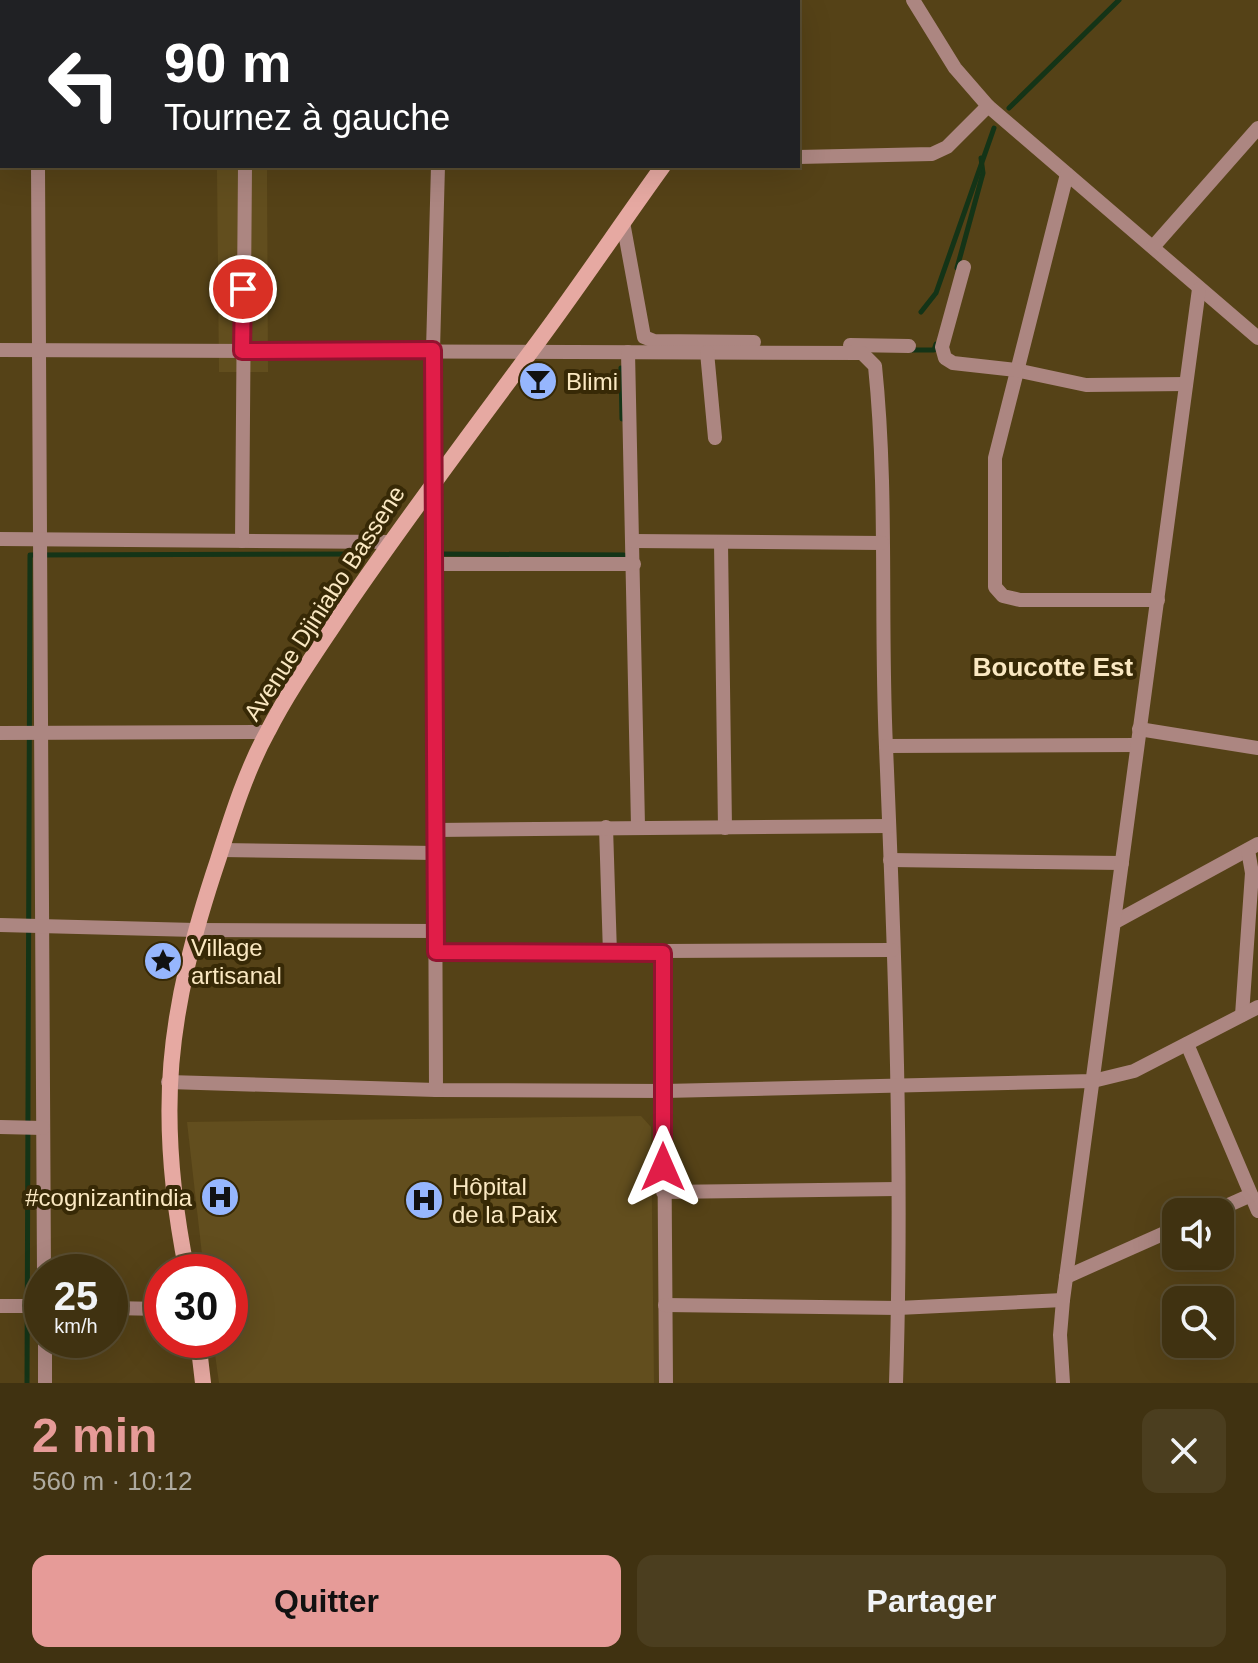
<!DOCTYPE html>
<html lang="fr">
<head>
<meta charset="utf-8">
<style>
  :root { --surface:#403211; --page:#4b3e1f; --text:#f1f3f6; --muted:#aeaa9f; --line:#594d31; --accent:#e69b98 }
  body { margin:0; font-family:Helvetica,sans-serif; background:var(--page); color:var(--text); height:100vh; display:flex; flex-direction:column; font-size:30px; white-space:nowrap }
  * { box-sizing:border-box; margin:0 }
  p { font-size:26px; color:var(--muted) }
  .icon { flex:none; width:44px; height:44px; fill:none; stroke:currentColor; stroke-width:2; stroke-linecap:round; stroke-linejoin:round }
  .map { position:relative; height:1383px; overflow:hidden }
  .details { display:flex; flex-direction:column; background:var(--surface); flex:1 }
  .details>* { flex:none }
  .top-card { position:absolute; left:0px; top:0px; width:800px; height:168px; box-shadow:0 8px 32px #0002,0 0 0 2px var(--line); background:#202124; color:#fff; overflow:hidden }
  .controls { position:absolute; left:1162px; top:1198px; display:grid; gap:16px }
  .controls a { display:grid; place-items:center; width:72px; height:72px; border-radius:16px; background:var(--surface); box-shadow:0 8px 32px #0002,0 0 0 2px var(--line); font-size:40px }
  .speed { position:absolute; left:24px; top:1254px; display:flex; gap:16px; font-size:40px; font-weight:700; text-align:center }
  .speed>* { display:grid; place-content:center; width:104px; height:104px; border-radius:50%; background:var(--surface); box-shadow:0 8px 32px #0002,0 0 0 2px var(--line); line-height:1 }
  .speed small { font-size:20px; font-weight:400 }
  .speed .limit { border:12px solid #d22; background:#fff; color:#111 }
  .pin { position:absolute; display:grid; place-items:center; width:68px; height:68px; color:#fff; margin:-34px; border:4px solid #fff; border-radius:50%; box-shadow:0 2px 8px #0007 }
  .me { position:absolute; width:88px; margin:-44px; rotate:0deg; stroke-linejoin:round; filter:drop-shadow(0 0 6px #0008) }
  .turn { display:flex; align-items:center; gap:28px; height:168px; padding:0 32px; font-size:36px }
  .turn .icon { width:104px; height:104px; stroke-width:2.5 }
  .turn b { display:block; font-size:56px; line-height:68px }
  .round { display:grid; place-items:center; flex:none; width:84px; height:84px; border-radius:16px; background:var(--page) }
  .summary { display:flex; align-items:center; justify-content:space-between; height:136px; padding:0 32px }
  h1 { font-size:48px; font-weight:800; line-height:60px; color:var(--accent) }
  .primary-button { display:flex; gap:16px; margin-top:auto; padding:16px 32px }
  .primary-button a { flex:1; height:92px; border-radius:16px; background:var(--accent); color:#111; font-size:32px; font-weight:800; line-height:92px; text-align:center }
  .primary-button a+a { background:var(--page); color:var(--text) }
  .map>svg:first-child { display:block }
</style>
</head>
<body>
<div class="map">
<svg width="1258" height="1383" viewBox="0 0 1258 1383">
  <rect width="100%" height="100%" fill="#554217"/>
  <g fill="#624e1e">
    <path d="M448,0H739L741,2H448Z"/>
    <path d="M217,170H267L268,372H219Z"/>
    <path d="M641,1116L651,1127L654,1383H219L213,1340H230V1272H204L187,1122Z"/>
  </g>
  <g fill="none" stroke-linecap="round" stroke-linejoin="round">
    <g stroke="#143417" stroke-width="5">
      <path d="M1009,108L1119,0"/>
      <path d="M957,268L983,173L981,158"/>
      <path d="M921,312L936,293L994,128"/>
      <path d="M907,350H934L936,344"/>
      <path d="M621,368L622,419"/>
      <path d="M441,554L624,555"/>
      <path d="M27,1383L30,555L362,554"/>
    </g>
    <g stroke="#ac8681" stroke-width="14">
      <path d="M913,0L955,68L988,106L1258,338"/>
      <path d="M39,2V0"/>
      <path d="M245,2V0"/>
      <path d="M0,157H2"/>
      <path d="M798,157L932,154L947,147L988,106"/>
      <path d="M38,166L44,1272"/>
      <path d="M1067,174L995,458V587L1003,596L1020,600H1158"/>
      <path d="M623,222L644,337L654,341L754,342"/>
      <path d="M1153,247L1258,128"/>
      <path d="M964,267L942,347L945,358L953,363L1016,370L1086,385L1186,384"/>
      <path d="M850,345L909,346"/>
      <path d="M0,350L862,353L875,366C888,492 880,620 886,747C895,958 903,1172 896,1383"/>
      <path d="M628,352L638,826"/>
      <path d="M707,352L715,438"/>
      <path d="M0,539L390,542"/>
      <path d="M242,541L245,166"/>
      <path d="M633,541L882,543"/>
      <path d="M721,543L725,828"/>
      <path d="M435,564H634"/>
      <path d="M1139,729L1258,748"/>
      <path d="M0,733L267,732"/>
      <path d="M886,746L1136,745"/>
      <path d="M606,827L610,954"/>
      <path d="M436,830L889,826"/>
      <path d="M221,850L436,853"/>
      <path d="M890,860L1122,863"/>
      <path d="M1115,922L1258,844"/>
      <path d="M0,925L195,930L436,931"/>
      <path d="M436,952L892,950"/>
      <path d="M663,953L666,1383"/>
      <path d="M1242,1015L1252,873L1248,850"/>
      <path d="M1187,1044L1258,1211"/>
      <path d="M168,1082L436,1090L664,1091L1093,1081L1134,1071L1258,1007"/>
      <path d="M436,1090L433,350L438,166"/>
      <path d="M0,1127L43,1128"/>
      <path d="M663,1192L897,1189"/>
      <path d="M1213,1212L1251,1195"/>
      <path d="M1066,1277L1176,1228"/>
      <path d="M665,1305L898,1308L1063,1300"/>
      <path d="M0,1306H42"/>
      <path d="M110,1308L162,1309"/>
      <path d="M45,1340V1383"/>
      <path d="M1063,1383L1060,1335L1063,1300L1199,289"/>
    </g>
    <g stroke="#e6a9a2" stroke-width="16">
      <path d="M780,2L781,0"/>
      <path d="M187,1272C155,1113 167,1012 218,860C232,816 246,771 268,731C289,690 316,652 341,614C402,524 467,438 532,350C577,290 619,227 663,166"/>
      <path d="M198,1340L203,1383"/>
    </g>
  </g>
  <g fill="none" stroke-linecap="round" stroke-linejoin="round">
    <g stroke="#92132f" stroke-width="20">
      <path id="route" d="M243,289L242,351L433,350L436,952L663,953V1167"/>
    </g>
    <use href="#route" stroke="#e11d48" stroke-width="14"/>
  </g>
  <defs>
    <g id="bar-disc" transform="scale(2)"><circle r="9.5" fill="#96b6fd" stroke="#372906"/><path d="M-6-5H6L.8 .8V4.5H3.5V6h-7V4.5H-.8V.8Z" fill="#111"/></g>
    <g id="sight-disc" transform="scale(2)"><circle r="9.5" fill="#96b6fd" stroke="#372906"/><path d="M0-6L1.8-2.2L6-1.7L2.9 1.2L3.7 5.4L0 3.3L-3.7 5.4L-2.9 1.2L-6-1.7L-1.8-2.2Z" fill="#111"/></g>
    <g id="hospital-disc" transform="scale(2)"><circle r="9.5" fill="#96b6fd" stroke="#372906"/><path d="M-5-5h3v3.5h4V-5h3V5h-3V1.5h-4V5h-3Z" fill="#111"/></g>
  </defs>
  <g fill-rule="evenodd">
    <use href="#bar-disc" x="538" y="381"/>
    <use href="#sight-disc" x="163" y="961"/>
    <use href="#hospital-disc" x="220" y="1197"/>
    <use href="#hospital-disc" x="424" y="1200"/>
  </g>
  <g text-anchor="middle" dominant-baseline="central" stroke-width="8" stroke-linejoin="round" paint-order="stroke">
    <g font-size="24" fill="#fae8c2" stroke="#372906" text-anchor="start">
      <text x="566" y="381">Blimi</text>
      <text x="191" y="947">Village<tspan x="191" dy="28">artisanal</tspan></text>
      <text x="452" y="1186">Hôpital<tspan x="452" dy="28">de la Paix</tspan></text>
      <text x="192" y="1197" text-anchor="end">#cognizantindia</text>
    </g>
    <g font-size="24" fill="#fae8c2" stroke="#372906">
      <text transform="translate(324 603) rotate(-57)">Avenue Djiniabo Bassene</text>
    </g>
    <g font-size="26" font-weight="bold" fill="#fae8c2" stroke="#372906">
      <text x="1053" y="667">Boucotte Est</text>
    </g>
  </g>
</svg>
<div class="controls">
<a><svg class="icon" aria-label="sound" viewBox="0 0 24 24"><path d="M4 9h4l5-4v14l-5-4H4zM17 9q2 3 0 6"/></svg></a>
<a><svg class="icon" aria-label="search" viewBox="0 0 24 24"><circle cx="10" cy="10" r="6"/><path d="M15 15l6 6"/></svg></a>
</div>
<div class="speed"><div>25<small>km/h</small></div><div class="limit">30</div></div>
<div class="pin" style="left:243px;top:289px;background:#d93025"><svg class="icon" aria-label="arrive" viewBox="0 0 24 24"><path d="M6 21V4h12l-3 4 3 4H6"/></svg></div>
<svg class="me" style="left:663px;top:1167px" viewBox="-20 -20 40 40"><path d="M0-17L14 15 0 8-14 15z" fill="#e11d48" stroke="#fff" stroke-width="4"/></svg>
<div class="top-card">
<div class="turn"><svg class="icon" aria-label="left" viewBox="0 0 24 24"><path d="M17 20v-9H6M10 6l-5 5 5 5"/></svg><div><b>90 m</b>Tournez à gauche</div></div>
</div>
</div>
<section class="details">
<div class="summary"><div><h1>2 min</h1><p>560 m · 10:12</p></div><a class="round"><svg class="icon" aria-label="close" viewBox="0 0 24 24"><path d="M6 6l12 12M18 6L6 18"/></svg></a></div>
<div class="primary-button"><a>Quitter</a><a>Partager</a></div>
</section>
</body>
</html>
